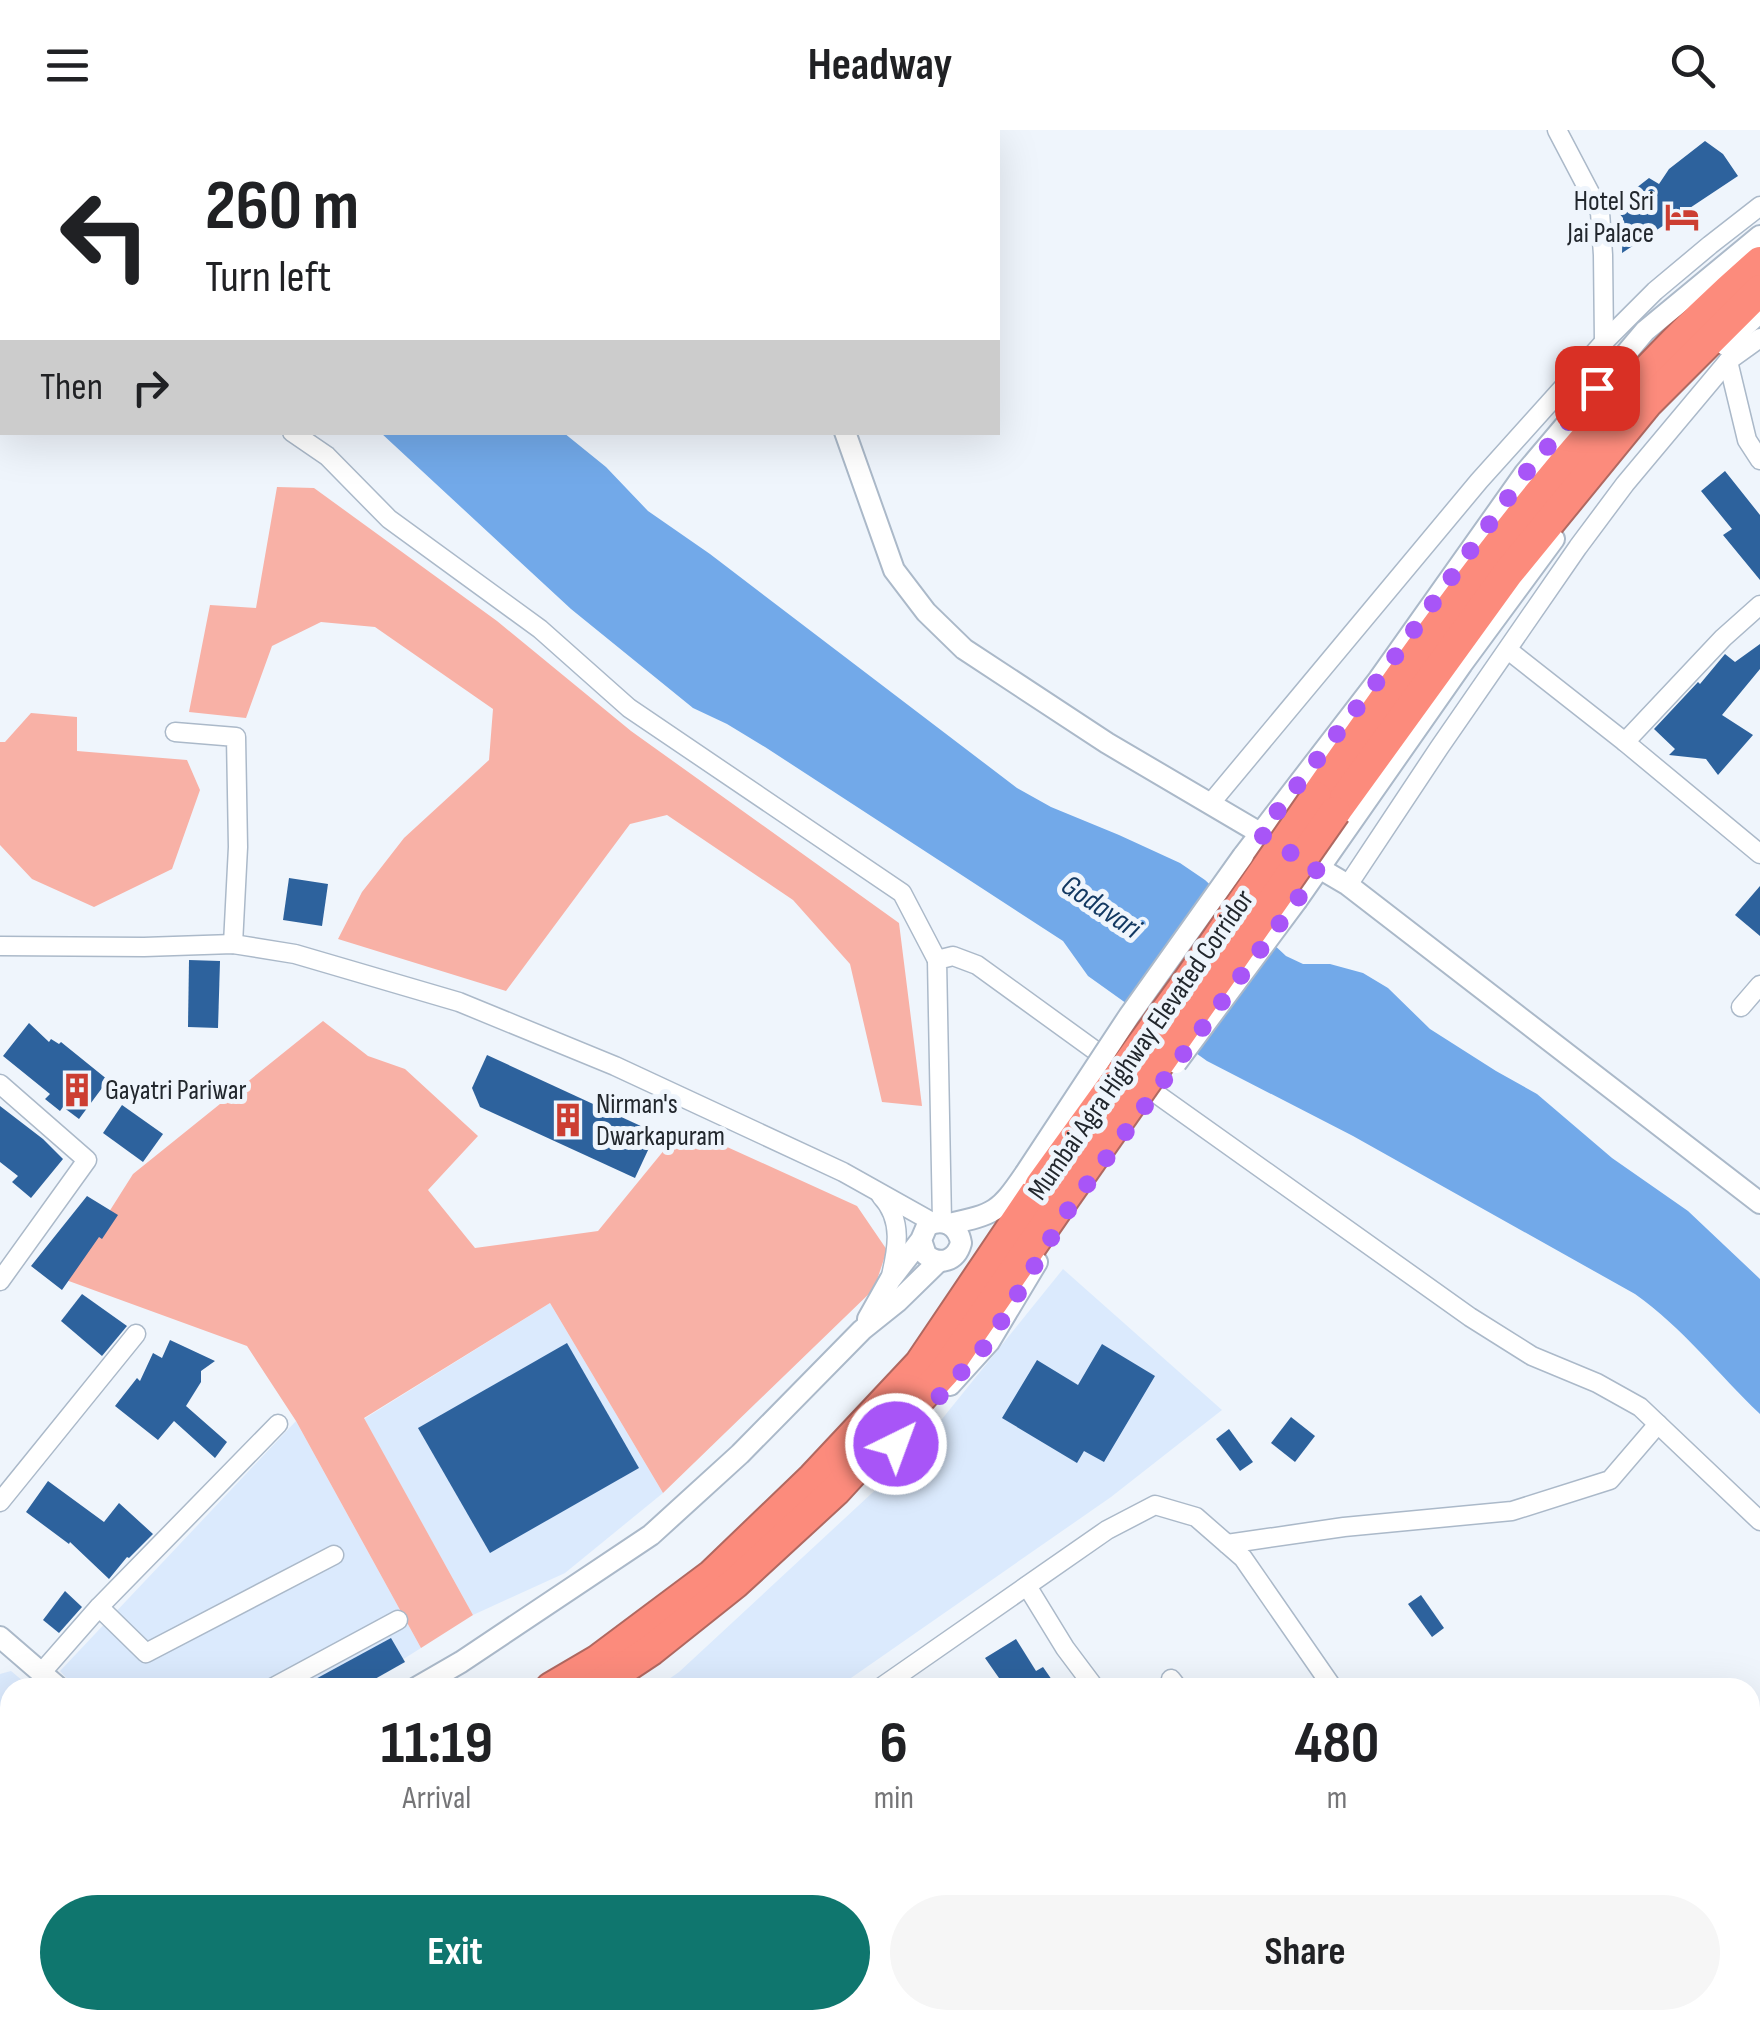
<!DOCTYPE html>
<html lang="en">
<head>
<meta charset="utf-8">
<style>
  :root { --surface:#fff; --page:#f6f6f6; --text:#202124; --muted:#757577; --accent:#0f766e }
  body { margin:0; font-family:"Sofia Sans Condensed",sans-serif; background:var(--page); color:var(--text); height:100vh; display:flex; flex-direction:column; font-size:38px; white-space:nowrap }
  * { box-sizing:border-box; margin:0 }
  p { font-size:32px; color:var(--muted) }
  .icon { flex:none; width:55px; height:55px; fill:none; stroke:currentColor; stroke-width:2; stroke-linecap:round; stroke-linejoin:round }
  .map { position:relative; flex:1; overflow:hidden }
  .drawer { position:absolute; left:0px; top:1548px; width:1760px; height:352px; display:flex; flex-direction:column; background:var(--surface); border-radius:30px 30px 0 0; box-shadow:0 10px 40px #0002 }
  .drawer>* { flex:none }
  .hud { position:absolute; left:0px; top:0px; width:1000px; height:305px; box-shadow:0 10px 40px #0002; background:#fff; color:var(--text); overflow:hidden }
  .pin { position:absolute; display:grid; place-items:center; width:85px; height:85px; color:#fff; margin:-42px; border-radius:20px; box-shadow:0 5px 15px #0006 }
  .me { position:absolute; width:110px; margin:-55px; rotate:42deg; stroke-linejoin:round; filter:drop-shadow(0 0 8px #0008) }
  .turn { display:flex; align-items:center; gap:35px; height:210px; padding:0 40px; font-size:45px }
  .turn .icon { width:130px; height:130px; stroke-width:2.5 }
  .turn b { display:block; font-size:70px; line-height:85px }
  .then { display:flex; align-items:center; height:95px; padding:0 40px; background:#0003; gap:20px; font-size:38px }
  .eta { display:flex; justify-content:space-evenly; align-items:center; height:170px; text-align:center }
  .eta b { font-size:60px; font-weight:700; line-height:70px }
  .primary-button { display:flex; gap:20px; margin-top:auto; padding:20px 40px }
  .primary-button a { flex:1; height:115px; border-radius:60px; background:var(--accent); color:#fff; font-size:40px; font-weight:700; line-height:115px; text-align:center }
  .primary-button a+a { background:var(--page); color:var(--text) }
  header { display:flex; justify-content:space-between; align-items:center; height:130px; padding:0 40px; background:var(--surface); font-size:45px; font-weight:700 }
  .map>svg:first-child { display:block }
</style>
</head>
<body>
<header><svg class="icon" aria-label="menu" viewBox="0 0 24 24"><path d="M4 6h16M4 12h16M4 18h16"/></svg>Headway<svg class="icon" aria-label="search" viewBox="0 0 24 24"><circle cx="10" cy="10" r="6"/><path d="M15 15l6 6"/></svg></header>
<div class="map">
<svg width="1760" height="1898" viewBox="0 0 1760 1898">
  <rect width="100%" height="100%" fill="#eff5fc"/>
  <g fill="#dbeafd">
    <path d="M1063,1139L1222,1280L1111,1367L838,1557L656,1558L679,1542L913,1325Z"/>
    <path d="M550,1173L663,1363L565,1443L473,1485L364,1289Z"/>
    <path d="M296,1291L421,1518L359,1557H75L60,1541Z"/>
    <path d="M11,1541L30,1557L10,1558V1709L0,1711V1544Z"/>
    <path d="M489,1890H1106L1099,1898H480Z"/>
    <path d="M1205,1890H1365L1373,1898H1196Z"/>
  </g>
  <g fill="#f8b1a6">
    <path d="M277,357L314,358L497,491L631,601L899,793L922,976L882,972L850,834L793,770L667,685L630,694L506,861L338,809L362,762L404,708L489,630L493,579L375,497L321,492L272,516L246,588L189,582L210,475L256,478Z"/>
    <path d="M31,583L77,587V621L187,630L200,660L172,739L94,777L32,749L0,715V612H5Z"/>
    <path d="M323,891L368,926L405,939L478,1006L428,1060L475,1118L598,1101L683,997L857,1076L887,1120L874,1159L663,1363L550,1173L364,1288L473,1485L421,1518L296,1291L247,1216L66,1150L133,1044Z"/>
  </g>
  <g fill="#72a9e9">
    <path d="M0,0H186L189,2H2L0,5Z"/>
    <path d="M381,303H564L606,337L648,381L710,424L1017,658L1051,677L1119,705L1180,733L1205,750L1286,826L1303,834H1330L1363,843L1388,858L1430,899L1496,941L1537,964L1612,1028L1688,1081L1760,1149V1284C1718,1244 1683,1198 1635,1164L1353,1006L1207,931L1088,846L1063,811L765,617L727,594L693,578L571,479Z"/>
  </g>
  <g fill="#2d629d">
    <path d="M1705,11L1723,24L1738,46L1622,123L1623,88L1613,76L1649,48L1659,54L1669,39Z"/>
    <path d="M1725,341L1760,385V450L1723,405L1732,399L1701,361Z"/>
    <path d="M1760,514V539L1722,585L1753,605L1718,645L1706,629L1669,625L1675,619L1654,599L1698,552L1700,554L1725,524L1735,532Z"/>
    <path d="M289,748L328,754L322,796L283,790Z"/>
    <path d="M1760,756V806L1735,785Z"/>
    <path d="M189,830L220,831L218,898L188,897Z"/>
    <path d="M29,893L49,912L51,909L59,914L61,912L108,950L79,989L63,977L60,981L45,969L50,964L3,926Z"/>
    <path d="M487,925L656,1003L635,1048L480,977L472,958Z"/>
    <path d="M122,975L163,1004L143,1032L103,1003Z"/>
    <path d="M0,976L43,1009L63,1029L31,1068L12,1052L18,1046L0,1032Z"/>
    <path d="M87,1066L118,1085L102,1109L99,1107L62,1160L31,1136Z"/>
    <path d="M82,1164L127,1196L102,1226L61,1191Z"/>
    <path d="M170,1210L215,1231L201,1241V1252L186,1276L227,1312L215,1328L174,1291L158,1310L115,1276L137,1248L140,1251L153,1223L162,1228Z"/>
    <path d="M567,1213L639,1338L490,1423L418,1298Z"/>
    <path d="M1102,1214L1155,1246L1104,1332L1084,1321L1077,1333L1002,1288L1037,1230L1078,1255Z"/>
    <path d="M1291,1287L1315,1306L1295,1332L1271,1313Z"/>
    <path d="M1229,1299L1253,1332L1240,1341L1216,1309Z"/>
    <path d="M48,1351L104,1392L119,1373L153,1404L129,1428L127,1427L109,1449L70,1412L69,1414L26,1382Z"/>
    <path d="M65,1461L82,1477L59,1503L43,1490Z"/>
    <path d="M1421,1465L1444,1498L1432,1507L1408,1474Z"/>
    <path d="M391,1508L405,1532L359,1558H299Z"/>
    <path d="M1016,1509L1036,1541L1043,1537L1052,1550L1047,1558H1006L985,1528Z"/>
  </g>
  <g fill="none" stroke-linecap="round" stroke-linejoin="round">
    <g stroke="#abb9c9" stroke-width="12">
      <path id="service" d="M62,1890L69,1898"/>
    </g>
    <g stroke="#abb9c9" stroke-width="21">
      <g id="minor">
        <path d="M1557,0L1600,82L1603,125L1604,212"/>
        <path d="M0,176L2,178"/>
        <path d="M1728,231L1747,310L1760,330"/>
        <path d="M292,302L327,326L389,389L540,499L629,578L902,763L937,830"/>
        <path d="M1508,520L1625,612L1760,724"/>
        <path d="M175,602L236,607L238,717L233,814"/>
        <path d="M1625,612L1723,508L1760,475"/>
        <path d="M1210,674L1479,351L1604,212L1655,161L1710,115L1760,76"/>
        <path d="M1348,755L1439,618L1578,417L1625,354L1728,231L1760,208"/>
        <path d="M0,816L144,817L233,814L295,824L459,872L615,936L843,1042L934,1093"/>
        <path d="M1741,877L1760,855"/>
        <path d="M1137,950L1470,1187L1532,1226L1597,1253L1640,1277L1760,1391"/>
        <path d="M0,954L87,1030L0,1151"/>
        <path d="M881,1066C904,1090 897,1121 890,1150"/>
        <path d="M942,1092L937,830L953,826L977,835L1111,932"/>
        <path d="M0,1372L136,1204"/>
        <path d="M1227,1414L1344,1397L1512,1381L1610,1350L1658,1294"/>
        <path d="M1027,1456L1065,1518L1095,1558"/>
        <path d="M99,1477L278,1294"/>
        <path d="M42,1542L99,1477L146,1523L334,1425"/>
        <path d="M1171,1549L1178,1558"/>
        <path d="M272,1558L398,1490"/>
        <path d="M880,1558L1107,1400L1155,1375L1196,1387L1243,1428L1333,1558"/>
        <path d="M837,1890L845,1898"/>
        <path d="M1399,1890L1406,1898"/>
        <path d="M451,1898L460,1890"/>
        <path d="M986,1898L994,1890"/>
      </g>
    </g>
    <g stroke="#abb9c9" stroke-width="24">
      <g id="tertiary">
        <path d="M606,0L609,2"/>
        <path d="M174,2L177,0"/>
        <path d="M0,131L2,129"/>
        <path d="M1725,215L1760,182"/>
        <path d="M845,302L894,440L926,482L964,519L1107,613L1348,755L1760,1073"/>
        <path d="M1243,726L1379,549L1525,343L1645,201L1760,106"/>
        <path d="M1297,770L1462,534L1554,409"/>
        <path d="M949,1094C995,1084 999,1082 1025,1044"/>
        <path d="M868,1189L890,1150L921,1110L927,1096C943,1087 958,1095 961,1113C956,1131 940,1136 926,1125L921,1110"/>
        <path d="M950,1255L989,1212L1037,1132"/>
        <path d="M0,1507L59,1558"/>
        <path d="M416,1558L461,1532L651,1405L740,1324L862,1200L897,1172L939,1131"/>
        <path d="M0,1734L10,1732"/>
        <path d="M0,1868L10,1867"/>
        <path d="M401,1890L410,1898"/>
      </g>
    </g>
    <g stroke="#b06860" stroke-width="34">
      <g id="motorway">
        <path d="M1316,667C1449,476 1583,286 1760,132"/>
        <path d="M1335,682L1508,443L1647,273L1760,160"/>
        <path d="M551,1558L597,1531L712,1445L813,1348L920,1234L1040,1056"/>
        <path d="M594,1558L651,1520L735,1453L835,1361L945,1241L1061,1073"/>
        <path d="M0,1765L10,1764"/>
        <path d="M0,1791L10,1789"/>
      </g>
    </g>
    <use href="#service" stroke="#fff" stroke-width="9"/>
    <use href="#minor" stroke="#fff" stroke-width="18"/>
    <use href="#tertiary" stroke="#fff" stroke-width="20"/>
    <use href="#motorway" stroke="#fc8b7c" stroke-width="30"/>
    <g stroke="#abb9c9" stroke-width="24" stroke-linecap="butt">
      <g id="tertiary-bridge">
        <path d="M1176,933L1297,770"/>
        <path d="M1025,1044L1129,886L1243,726"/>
      </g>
    </g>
    <g stroke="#b06860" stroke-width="34" stroke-linecap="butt">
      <g id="motorway-bridge">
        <path d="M1040,1056L1189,850L1316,667"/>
        <path d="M1061,1073L1335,682"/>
      </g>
    </g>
    <use href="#tertiary-bridge" stroke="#fff" stroke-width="20"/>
    <use href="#motorway-bridge" stroke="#fc8b7c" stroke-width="30"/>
  </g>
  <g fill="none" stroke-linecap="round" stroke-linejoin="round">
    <path stroke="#a855f7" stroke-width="18" stroke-dasharray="0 32.4" d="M896,1314L989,1212L1066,1083L1297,770L1317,739L1260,704L1379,549L1525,344L1597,258"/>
  </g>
  <defs>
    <g id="hotel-bare" transform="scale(2.7)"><path d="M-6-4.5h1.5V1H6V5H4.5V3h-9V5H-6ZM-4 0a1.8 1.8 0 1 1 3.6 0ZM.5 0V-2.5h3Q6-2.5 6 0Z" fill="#cc3e32" stroke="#eff5fc" stroke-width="2.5" paint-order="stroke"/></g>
    <g id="building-bare" transform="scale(2.7)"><path d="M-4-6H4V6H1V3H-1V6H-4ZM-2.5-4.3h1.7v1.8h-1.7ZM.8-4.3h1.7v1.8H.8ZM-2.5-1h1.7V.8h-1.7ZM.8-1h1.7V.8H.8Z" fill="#cc3e32" stroke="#eff5fc" stroke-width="2.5" paint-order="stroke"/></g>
  </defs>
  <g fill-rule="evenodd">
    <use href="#hotel-bare" x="1682" y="87"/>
    <use href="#building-bare" x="77" y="960"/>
    <use href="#building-bare" x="568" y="990"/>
  </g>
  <g text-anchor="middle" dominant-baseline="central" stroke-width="10" stroke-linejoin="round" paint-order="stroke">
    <g font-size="28" fill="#22272d" stroke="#eff5fc" text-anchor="start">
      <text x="1654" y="71" text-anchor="end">Hotel Sri<tspan x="1654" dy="32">Jai Palace</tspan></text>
      <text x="105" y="960">Gayatri Pariwar</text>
      <text x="596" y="974">Nirman's<tspan x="596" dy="32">Dwarkapuram</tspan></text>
    </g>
    <g font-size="28" fill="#22272d" stroke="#eff5fc">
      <text transform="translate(1141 915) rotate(-55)">Mumbai Agra Highway Elevated Corridor</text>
    </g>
    <g font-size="30" font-style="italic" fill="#133962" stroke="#eff5fc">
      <text transform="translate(1101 777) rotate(34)">Godavari</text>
    </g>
  </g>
</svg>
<div class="pin" style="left:1597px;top:258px;background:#d93025"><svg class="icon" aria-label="arrive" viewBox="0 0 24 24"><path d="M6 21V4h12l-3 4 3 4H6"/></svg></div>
<svg class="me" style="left:896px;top:1314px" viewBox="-20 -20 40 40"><circle r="17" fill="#a855f7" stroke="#fff" stroke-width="3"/><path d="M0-11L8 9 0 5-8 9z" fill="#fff"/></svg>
<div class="hud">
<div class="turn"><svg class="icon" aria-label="left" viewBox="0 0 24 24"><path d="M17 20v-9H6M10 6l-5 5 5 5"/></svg><div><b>260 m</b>Turn left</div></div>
<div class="then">Then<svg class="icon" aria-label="right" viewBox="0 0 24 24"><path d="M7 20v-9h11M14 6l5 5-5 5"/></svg></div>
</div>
<section class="drawer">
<div class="eta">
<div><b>11:19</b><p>Arrival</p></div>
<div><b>6</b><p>min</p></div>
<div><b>480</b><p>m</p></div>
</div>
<div class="primary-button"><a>Exit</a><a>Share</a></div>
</section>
</div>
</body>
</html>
